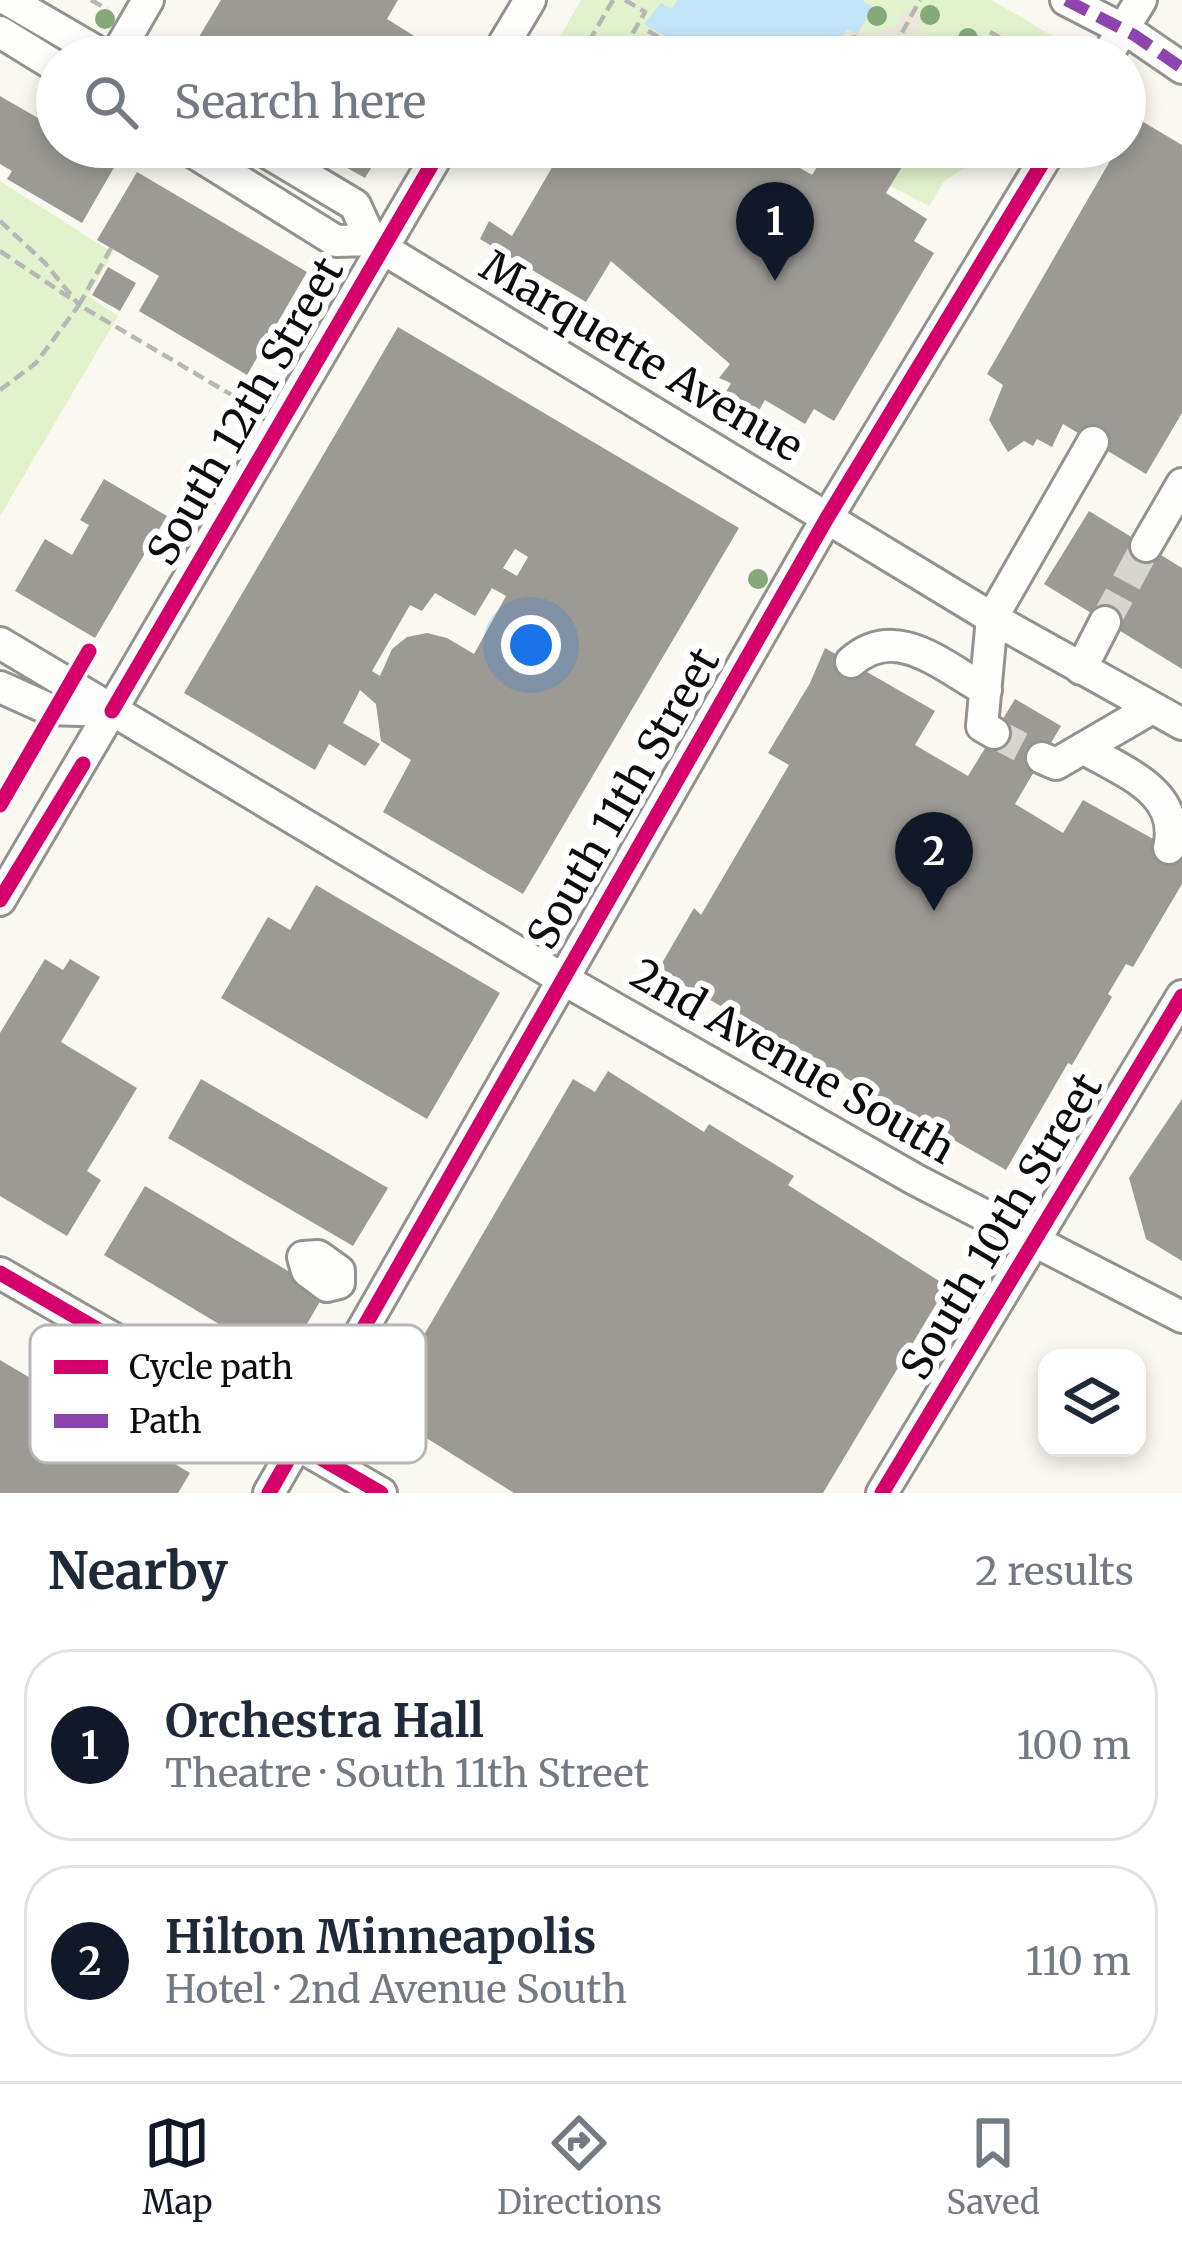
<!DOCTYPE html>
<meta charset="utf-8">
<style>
:root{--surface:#fff;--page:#f6f6f7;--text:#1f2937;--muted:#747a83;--line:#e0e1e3;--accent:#111827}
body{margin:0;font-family:Merriweather,serif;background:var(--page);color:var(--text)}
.controls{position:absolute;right:36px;bottom:36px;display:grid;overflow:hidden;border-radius:24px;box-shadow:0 6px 18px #0003}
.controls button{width:108px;height:108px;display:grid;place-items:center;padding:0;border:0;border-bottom:3px solid var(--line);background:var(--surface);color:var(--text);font:60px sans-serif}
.you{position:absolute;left:531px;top:645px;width:42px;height:42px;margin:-30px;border:9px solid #fff;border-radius:50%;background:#1a73e8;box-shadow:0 0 0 18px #1a73e833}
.badge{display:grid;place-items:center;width:78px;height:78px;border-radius:50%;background:var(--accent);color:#fff;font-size:39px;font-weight:700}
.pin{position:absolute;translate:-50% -99px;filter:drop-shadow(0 3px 6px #0008)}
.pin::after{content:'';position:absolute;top:63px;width:42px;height:36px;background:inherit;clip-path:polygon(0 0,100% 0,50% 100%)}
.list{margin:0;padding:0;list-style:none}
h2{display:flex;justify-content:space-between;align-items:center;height:156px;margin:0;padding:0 48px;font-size:51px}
h2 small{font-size:39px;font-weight:400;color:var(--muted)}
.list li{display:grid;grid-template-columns:78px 1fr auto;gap:36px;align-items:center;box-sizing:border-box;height:192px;margin:0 24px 24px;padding:0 24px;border:3px solid var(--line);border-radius:48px}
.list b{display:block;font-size:45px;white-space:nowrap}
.list p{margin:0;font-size:39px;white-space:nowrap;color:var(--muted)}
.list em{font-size:39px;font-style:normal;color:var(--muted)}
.icon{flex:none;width:66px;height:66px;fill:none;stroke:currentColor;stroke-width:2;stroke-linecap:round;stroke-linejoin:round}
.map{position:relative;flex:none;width:1182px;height:1493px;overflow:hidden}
.search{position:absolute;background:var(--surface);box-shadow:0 6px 18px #0003;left:36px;right:36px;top:36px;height:132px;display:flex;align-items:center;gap:30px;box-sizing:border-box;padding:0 42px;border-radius:66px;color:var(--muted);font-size:45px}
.sheet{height:588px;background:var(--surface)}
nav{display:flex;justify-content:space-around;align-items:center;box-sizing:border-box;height:168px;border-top:3px solid var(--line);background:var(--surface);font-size:33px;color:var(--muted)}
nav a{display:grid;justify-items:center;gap:6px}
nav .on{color:var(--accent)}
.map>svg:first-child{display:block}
.green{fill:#e2f2cd}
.plaza{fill:#ebe7db}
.water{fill:#c2e4f8}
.building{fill:#9d9a96;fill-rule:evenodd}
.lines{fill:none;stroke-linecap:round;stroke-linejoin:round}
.minor-tunnel{stroke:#d6d5ce;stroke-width:30;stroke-dasharray:30 15;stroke-linecap:butt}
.minor-casing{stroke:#93928f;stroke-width:36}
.path{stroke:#b7b7b5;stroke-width:4.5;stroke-dasharray:12 6;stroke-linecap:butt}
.minor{stroke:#fefefd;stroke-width:30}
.quiet{stroke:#8e44ad;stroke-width:12;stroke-dasharray:24 12;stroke-linecap:butt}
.cycleway-casing{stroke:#fff;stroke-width:22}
.cycleway{stroke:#d6006c;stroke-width:15}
.tree{fill:#86a979}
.labels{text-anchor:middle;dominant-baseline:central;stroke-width:12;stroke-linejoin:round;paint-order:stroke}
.street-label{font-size:42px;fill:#0c0c0c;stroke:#fff}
.key{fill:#fff;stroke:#b6b6b6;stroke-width:3}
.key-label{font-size:33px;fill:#0c0c0c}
</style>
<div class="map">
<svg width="1182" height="1493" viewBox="0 0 1182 1493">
<rect width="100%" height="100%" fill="#faf8f0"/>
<!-- green -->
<path class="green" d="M581,0H992L1064,43L1055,57H567L553,49Z
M816,147H1000L945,180L929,206Z
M0,181L113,253L88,296L118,316L0,516Z"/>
<!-- plaza -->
<path class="plaza" d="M905,9L925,20L918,33L929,39L918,57H877L863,49L858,57H830L847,28L869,37L873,30L880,34L886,25L893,29Z"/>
<!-- water -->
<path class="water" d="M678,0H862L873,7L857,34L847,29L830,57H720L710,51L701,57L644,24L661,3L672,9Z"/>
<!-- building -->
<path class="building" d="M221,0H398L387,19L440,52L437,57H187Z
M0,96L57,129V147H87L116,164L82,223L7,179L12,171L0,164Z
M1135,117L1182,145V413L1146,474L1063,424L1052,447L1037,439L1033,446L1024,441L1008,452L989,420L1003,385L987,374L1118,147H1125V134Z
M310,147H384L365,178Z
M564,147H718L728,156L734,147H765L812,175L823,157L831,161L835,151L828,147H914L886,193L927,219L914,241L934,253L834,421L814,409L805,424L765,400L758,412L726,392L731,383L719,378L730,364L611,261L586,302L480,239L489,221L512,236Z
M137,172L307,272L247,375L139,311L159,276L97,240Z
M108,267L136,283L120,311L92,295Z
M398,327L739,528L523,894L383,812L411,760L381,741L376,704L360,690L343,723L380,744L365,766L329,744L315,770L184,693ZM515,549L528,557L517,576L503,568ZM492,588L506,596L474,654L447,638L427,633L407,637L392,649L380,676L372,671L410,605L422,611L435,593L475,616Z
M104,479L167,516L95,638L15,591L45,539L72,555L89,525L80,520Z
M1089,511L1182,568V669L1044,584Z
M825,648L935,711L915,745L968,776L1015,699L1061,726L1015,804L1063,833L1083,800L1182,855V884L1133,967L1126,964L1108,994L1112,997L1072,1065L1068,1063L1006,1170L658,970L694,908L701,915L789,765L768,753L810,683Z
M316,885L500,993L427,1119L221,998L268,917L290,930Z
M45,959L63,970L70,959L100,977L61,1042L137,1088L87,1171L101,1180L67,1236L0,1196V1033Z
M608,1071L704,1132L709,1124L794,1176L788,1185L947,1286L823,1493H514L393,1417L387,1426L375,1419L573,1079L595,1092Z
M201,1079L388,1188L353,1246L168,1138Z
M1182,1099V1261L1146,1239L1129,1178Z
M145,1186L325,1293L284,1363L104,1255Z
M0,1360L190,1473L178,1493H0Z"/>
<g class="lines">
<!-- minor-tunnel -->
<path class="minor-tunnel" d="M1105,622L1146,546
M994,733L1042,758"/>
<defs>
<path id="minor" d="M8,0L106,57
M1066,0L1134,35L1182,68
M0,32L57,67
M115,57L148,0
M496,57L530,0
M1106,57L1141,0
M185,147L336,241L371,240
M258,147L355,205L371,240L382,248L992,618L1182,724
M1146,546L1182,484
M0,643L561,978L916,1180L1182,1317
M851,662C896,622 942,666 986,690
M1081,669L1105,622
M0,687L49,709L109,711
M994,733L982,726L992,618L1093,442
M1083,748C1123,772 1182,791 1169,848
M1042,758L1056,764L1152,708
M0,900L442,147
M318,1256L339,1271V1283L327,1286L307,1271L303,1257Z
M0,1273L381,1493
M269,1493L827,518L1052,147
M882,1493L1182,996"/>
</defs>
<!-- minor casing -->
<use href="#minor" class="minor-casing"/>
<!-- path -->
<path class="path" d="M91,0L107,9
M625,0L645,12L622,52L631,57
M648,31L683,50L679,57
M990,32L1034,57
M555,39L586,57
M549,49L563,57
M683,50L695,57
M580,57L613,0
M842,57L854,37L889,56L920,0
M0,221L45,263L79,305
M111,248L79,305L242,401
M0,251L70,298
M0,390L36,363L79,305"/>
<!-- minor -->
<use href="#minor" class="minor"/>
<!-- quiet -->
<path class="quiet" d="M1066,0L1134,35L1182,68"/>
<defs>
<path id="cycleway" d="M112,711L442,147
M0,805L89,651
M0,900L83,764
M0,1273L381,1493
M269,1493L827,518L1052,147
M882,1493L1182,996"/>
</defs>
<!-- cycleway casing -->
<use href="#cycleway" class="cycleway-casing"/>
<!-- cycleway -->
<use href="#cycleway" class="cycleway"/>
</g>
<!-- trees -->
<g class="tree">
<circle cx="930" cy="15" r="10"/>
<circle cx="877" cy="16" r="10"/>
<circle cx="105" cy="19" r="10"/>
<circle cx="968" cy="38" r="10"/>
<circle cx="934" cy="46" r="10"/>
<circle cx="758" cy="579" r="10"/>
<circle cx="698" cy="679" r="10"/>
<circle cx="680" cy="712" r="10"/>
</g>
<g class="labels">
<!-- street labels -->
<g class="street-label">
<text transform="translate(642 356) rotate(31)">Marquette Avenue</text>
<text transform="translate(245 411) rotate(-60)">South 12th Street</text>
<text transform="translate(623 798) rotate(-60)">South 11th Street</text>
<text transform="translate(793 1061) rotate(30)">2nd Avenue South</text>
<text transform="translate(1001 1226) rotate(-59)">South 10th Street</text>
</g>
</g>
<!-- legend -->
<rect x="30" y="1325" width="396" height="138" rx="18" class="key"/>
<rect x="54" y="1360" width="54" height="14" fill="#d6006c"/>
<rect x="54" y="1414" width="54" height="14" fill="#8e44ad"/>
<g class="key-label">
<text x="129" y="1379">Cycle path</text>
<text x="129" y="1433">Path</text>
</g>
</svg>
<div class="controls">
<button><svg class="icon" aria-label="layers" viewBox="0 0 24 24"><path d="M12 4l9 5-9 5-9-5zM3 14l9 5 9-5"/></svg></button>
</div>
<div class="you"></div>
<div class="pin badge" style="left:775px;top:281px">1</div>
<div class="pin badge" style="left:934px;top:911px">2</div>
<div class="search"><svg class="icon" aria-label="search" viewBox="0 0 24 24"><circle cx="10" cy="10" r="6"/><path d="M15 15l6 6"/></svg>Search here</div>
</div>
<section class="sheet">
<h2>Nearby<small>2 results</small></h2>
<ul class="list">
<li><span class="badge">1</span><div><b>Orchestra Hall</b><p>Theatre · South 11th Street</p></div><em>100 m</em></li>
<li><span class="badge">2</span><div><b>Hilton Minneapolis</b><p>Hotel · 2nd Avenue South</p></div><em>110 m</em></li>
</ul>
</section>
<nav>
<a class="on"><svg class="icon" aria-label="map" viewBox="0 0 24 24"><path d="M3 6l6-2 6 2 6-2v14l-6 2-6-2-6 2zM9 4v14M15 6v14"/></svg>Map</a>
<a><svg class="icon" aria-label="directions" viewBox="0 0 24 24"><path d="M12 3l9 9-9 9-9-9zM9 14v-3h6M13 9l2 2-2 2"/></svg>Directions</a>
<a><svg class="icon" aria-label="saved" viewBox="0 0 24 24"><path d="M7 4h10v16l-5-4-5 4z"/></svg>Saved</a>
</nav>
